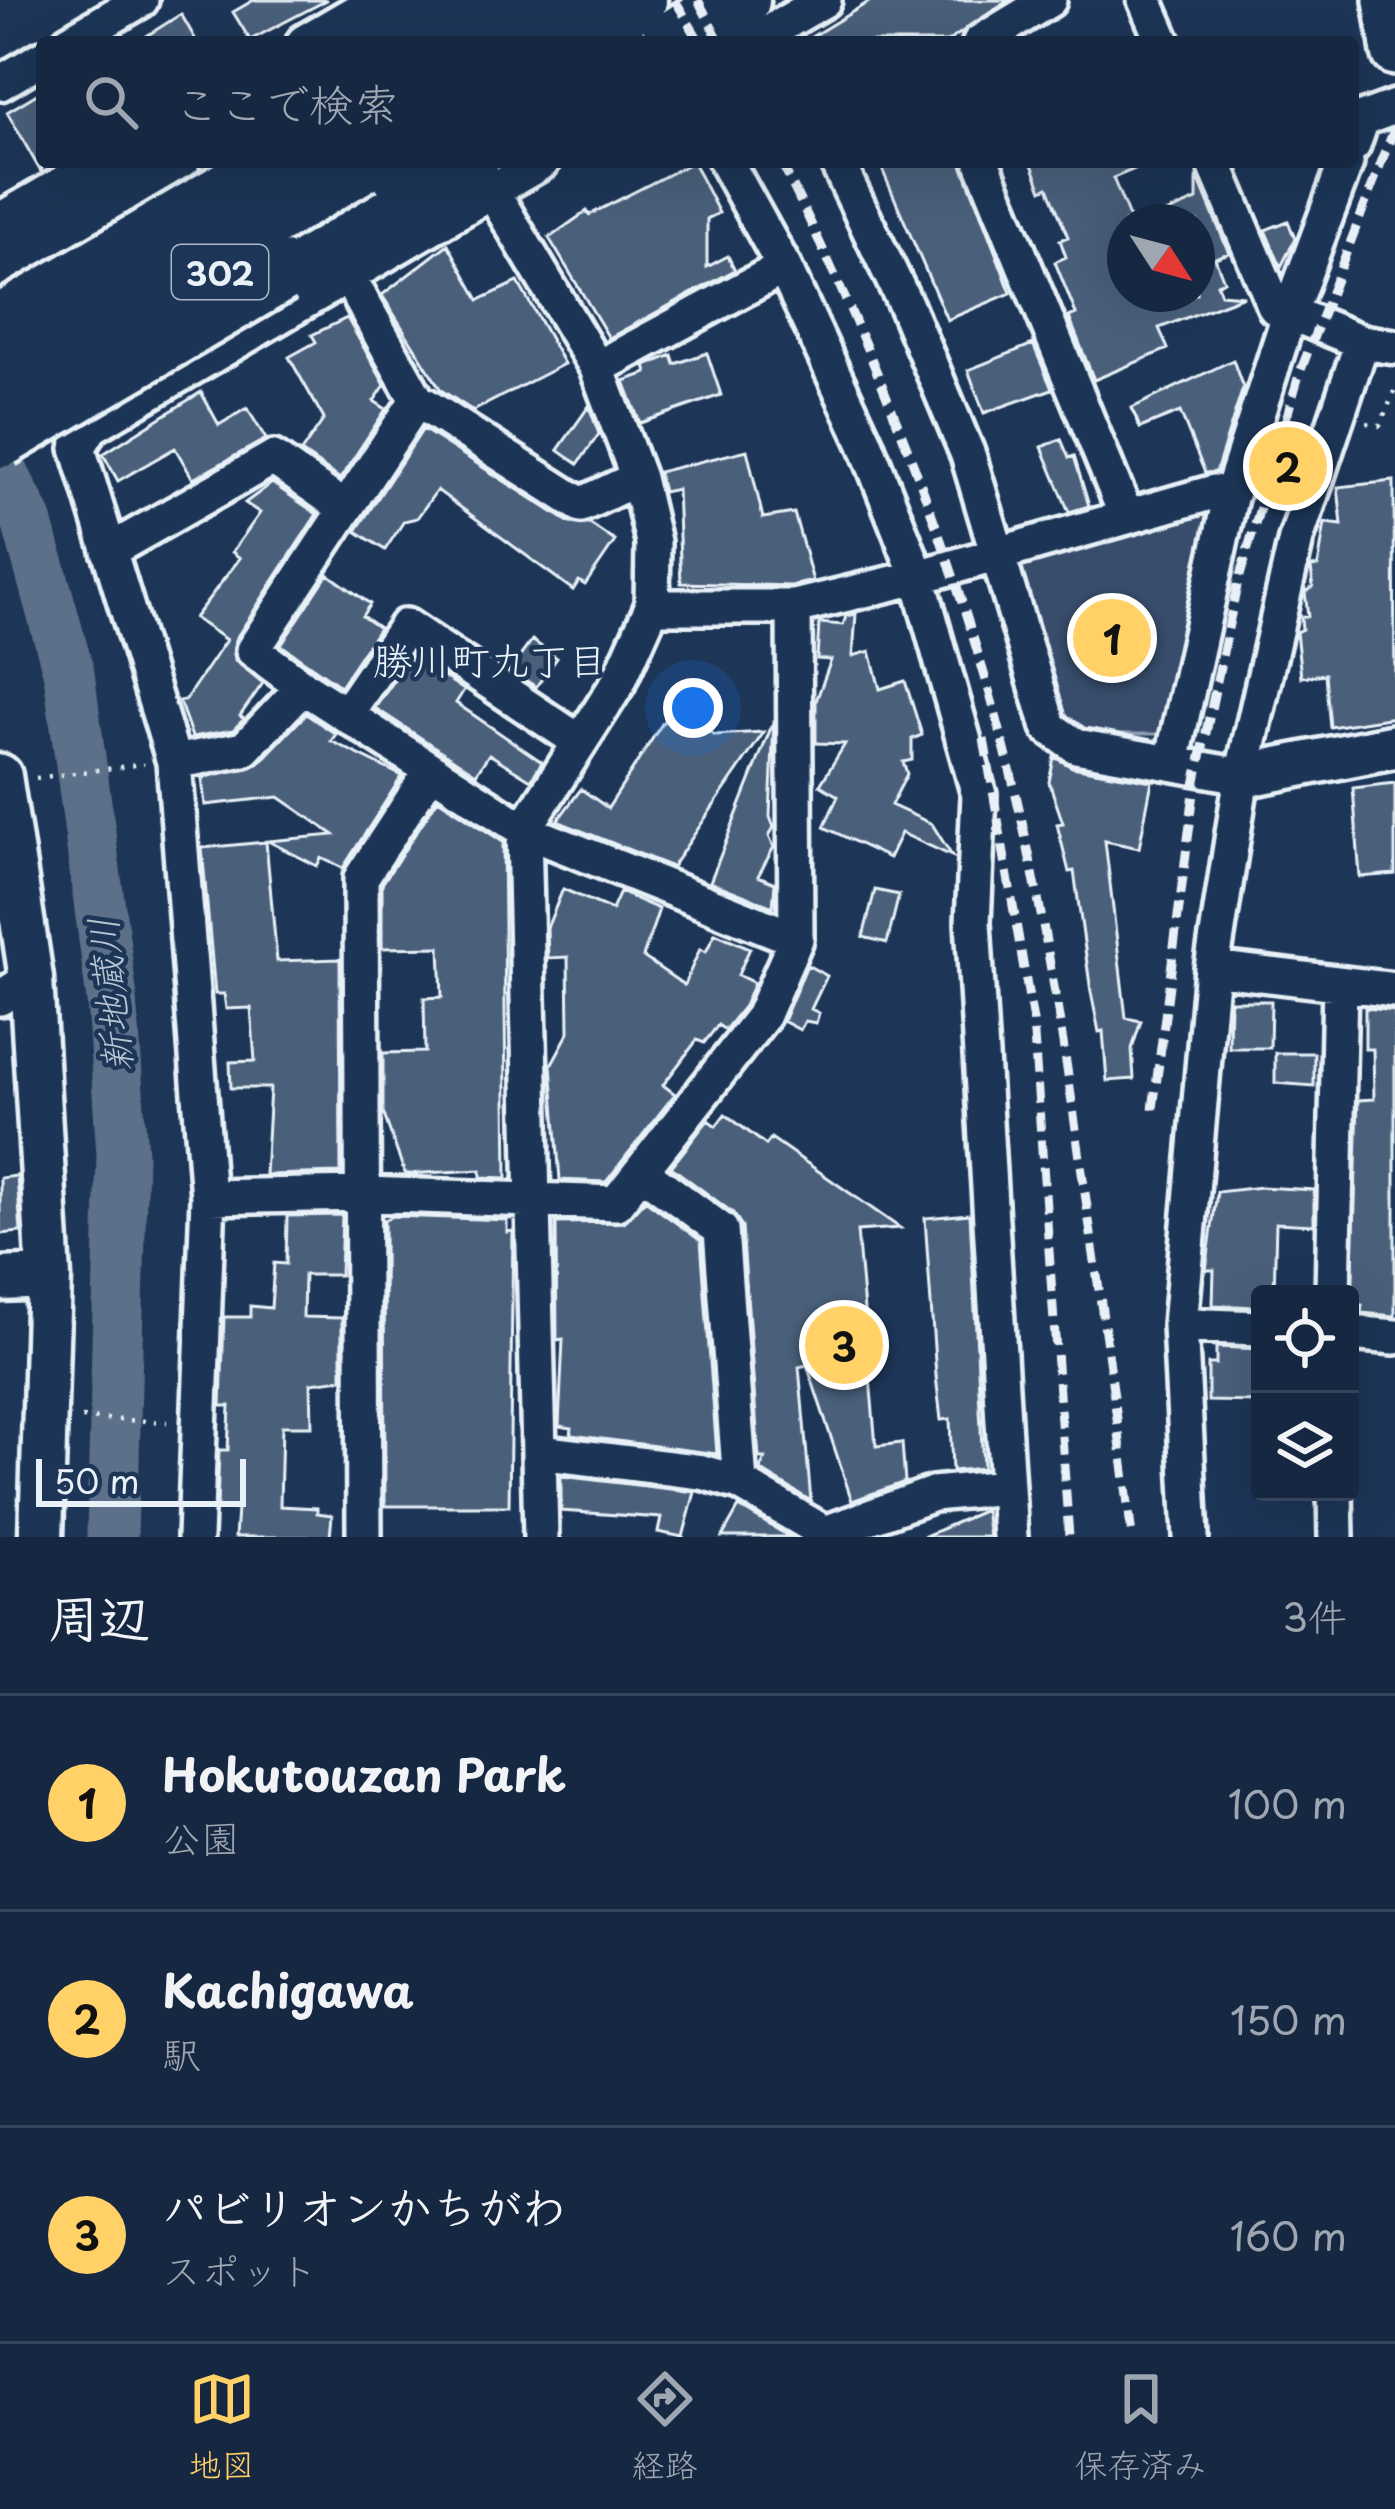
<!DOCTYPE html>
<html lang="ja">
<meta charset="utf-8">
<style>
:root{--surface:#162841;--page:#23344c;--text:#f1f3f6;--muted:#9ea6b1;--line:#35445a;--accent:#ffd166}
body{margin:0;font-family:"Playpen Sans","Klee One",sans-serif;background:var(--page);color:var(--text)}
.controls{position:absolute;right:36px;bottom:36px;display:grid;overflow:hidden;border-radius:12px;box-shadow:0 12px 48px #0002}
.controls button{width:108px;height:108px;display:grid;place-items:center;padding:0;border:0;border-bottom:3px solid var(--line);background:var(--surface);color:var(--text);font:60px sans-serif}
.compass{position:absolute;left:1107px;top:204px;width:108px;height:108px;border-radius:50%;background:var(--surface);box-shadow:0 12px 48px #0002;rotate:126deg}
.scale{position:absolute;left:36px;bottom:30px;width:210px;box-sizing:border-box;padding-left:12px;border:6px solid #e8f1f8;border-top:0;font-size:33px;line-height:42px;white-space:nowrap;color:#e8f1f8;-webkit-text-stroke:9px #1d3557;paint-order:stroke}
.you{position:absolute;left:693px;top:708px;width:42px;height:42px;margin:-30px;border:9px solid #fff;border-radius:50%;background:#1a73e8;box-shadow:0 0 0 18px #1a73e833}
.badge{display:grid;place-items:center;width:78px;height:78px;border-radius:50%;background:var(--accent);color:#111;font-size:39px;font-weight:700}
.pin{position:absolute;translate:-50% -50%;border:6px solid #fff;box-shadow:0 3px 12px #0006}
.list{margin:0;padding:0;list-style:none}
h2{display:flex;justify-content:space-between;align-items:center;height:156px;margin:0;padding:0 48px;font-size:51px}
h2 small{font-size:39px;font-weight:400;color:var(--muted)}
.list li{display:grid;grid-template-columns:78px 1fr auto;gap:36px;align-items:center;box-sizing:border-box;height:216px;padding:0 48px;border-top:3px solid var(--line)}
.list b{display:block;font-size:45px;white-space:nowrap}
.list p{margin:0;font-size:39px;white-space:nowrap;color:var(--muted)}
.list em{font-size:39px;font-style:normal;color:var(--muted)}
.icon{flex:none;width:66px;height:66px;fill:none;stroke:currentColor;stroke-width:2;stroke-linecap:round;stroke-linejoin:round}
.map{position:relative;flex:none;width:1395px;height:1537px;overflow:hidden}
.search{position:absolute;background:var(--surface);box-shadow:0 12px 48px #0002;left:36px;right:36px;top:36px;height:132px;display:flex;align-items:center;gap:30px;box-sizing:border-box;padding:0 42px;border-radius:12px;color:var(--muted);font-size:45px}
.sheet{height:804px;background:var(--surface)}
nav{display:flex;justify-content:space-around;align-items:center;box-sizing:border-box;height:168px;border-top:3px solid var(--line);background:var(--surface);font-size:33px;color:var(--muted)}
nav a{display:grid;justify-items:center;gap:6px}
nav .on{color:var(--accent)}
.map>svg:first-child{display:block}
.green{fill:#374d6c;stroke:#909fb2;stroke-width:3}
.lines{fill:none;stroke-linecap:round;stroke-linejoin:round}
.river{stroke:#5d7089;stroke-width:51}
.building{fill:#495e7a;stroke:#e8f1f8;stroke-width:3}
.minor-casing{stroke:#e8f1f8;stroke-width:42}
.tertiary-casing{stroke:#e8f1f8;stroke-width:51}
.secondary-casing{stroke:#e8f1f8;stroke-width:54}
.trunk-casing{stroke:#e8f1f8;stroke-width:63}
.motorway-casing{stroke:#e8f1f8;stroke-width:69}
.path{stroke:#e8f1f8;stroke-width:4.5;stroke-dasharray:3 9;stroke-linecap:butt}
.minor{stroke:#1d3557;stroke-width:33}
.tertiary{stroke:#1d3557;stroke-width:42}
.secondary{stroke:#1d3557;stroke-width:45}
.trunk{stroke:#1d3557;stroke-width:54}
.motorway{stroke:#1d3557;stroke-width:60}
.rail{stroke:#e8f1f8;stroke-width:9;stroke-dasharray:18 9;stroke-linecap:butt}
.motorway-bridge-casing{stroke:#e8f1f8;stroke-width:69;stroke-linecap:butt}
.motorway-bridge{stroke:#1d3557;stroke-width:60}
.labels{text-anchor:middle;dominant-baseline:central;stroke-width:9;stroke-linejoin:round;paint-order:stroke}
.shield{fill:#1d3557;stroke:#abb9c8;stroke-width:3}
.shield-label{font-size:33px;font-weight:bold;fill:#e8f1f8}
.neighbourhood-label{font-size:39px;fill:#e8f1f8;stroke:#1d3557}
.water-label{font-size:39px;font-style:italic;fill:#b7c4d1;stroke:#1d3557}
</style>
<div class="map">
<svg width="1395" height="1537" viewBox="0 0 1395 1537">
<rect width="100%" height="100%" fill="#1d3557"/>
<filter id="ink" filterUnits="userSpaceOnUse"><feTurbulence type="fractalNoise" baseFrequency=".00833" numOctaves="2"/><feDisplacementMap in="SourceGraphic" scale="24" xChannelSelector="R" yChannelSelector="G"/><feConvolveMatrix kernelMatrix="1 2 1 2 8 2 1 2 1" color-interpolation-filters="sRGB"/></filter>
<g filter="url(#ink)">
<!-- green -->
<path class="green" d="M1200,511L1215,522L1168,734H1078L1055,718L1016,559Z"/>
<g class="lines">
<!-- river -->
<path class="river" d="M0,467L27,521L69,674L112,999L122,1155L112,1537"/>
</g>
<!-- building -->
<path class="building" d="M254,0H327L250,40L233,12Z
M872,0H1009L947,42H803Z
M181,14L197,42H137Z
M42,91V171L41,172L7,112Z
M693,162L719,213L707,219V267L728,256L735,270L609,338L549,238L587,211L589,215Z
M879,162H961L1011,293L947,320Z
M1031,162H1151L1113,178L1131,222H1125V294H1197V222H1144L1197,200V176L1229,253L1215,258L1224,281L1217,284L1221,294L1244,296L1159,328L1168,349L1094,380L1069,317L1076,314L1055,262L1066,257L1060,240L1068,237L1048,187L1042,190Z
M1288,221L1295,239L1281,267L1265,230Z
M448,244L479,300L518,282L564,364L473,411L441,390L382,295Z
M347,318L385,385L374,401L386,409L340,479L301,452L324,419L289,357L316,342L312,335Z
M1033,344L1052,389L984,413L968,370Z
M707,353L721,395L640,423L624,381L647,373L645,366L672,355L675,364Z
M1233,360L1243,388L1216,472L1205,473L1180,412L1140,428L1132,408Z
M201,392L219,425L247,408L266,439L193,479L175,448L118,481L103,454Z
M589,406L599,434L578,464L558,450Z
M423,429L570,523L590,524L615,541L585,585L579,581L573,590L437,490L417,518L404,521L385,550L356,531Z
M1061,439L1069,458L1074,456L1089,506L1069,512L1042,447Z
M747,450L763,518L794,513L813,581L791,586L681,583L677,489L663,492L658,472Z
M1394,481L1395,717L1330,727L1325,674L1301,677L1296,632L1302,629L1301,617L1308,616L1305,592L1313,587L1311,567L1318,566L1325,523L1342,525L1338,487Z
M272,483L317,514L235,640V660L263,683L240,716L244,719L233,730L192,737L179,701L185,700L226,640L194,618L240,558L232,552L260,513L245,503Z
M328,574L370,604L362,616L379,628L340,686L281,645Z
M856,614L853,656L870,651L880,689L905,681L922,735L912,739V760L903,762L907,774L891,805L932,824L952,856L901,833L889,858L824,827L838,796L820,785L845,744L816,743V701L831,660L817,659L819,623L843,625L846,616Z
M532,640L557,658L536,687L510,670Z
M412,655L464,690L456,703L542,762L531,780L489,754L476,774L375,708Z
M672,708L715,735L764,732L672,867L557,821L581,789L608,808Z
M306,714L336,734L331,741L402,776L343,868L321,858L317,866L268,841L334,835L279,797L205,805L202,778L258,764Z
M774,720L770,817L774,827L769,836L774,847L758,876L775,883L773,907L710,882Z
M1054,757L1072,767L1152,781L1139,848L1105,841L1126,1018L1141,1021L1132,1049L1134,1079L1107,1081L1103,1031L1099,1032L1091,992L1074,871L1069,872L1057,824L1063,823L1049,782Z
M1395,783V874L1360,877L1353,788Z
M438,799L503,842L507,1178L481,1177V1170L405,1174L383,1112V1053L425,1052L424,998L442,997L440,947L382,948V884Z
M266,842L277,961L340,959L341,1173L265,1175L270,1088H231L230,1062L255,1061L251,1008L226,1009L224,994H215L202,848Z
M563,889L612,910L620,892L659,909L643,957L684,985L700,949L706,952L715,933L750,948L738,975L754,983L744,1006L725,1030L718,1025L704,1043L697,1040L663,1085L675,1094L606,1182L560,1180L551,1065L569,1032L568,957L548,958L547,928Z
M875,890L899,895L887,943L863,937Z
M807,965L827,976L811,1009L819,1013L816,1023L805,1021L800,1030L783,1021Z
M1230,1001H1271L1270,1048H1229Z
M1365,1008L1395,1011V1316L1361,1313L1362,1305L1352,1304L1358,1100L1374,1099L1373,1049H1365Z
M1275,1053H1314V1086L1275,1083Z
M725,1114L766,1145L771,1138L900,1228L857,1231L876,1446L902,1443L905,1482L852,1501L807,1365L799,1367L811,1501L760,1470L765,1458H759L742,1227L733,1213L671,1167L708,1120L716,1126Z
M17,1176L21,1232L0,1234V1178Z
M1261,1187L1314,1190V1225L1276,1223L1274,1294H1256V1307L1213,1305L1214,1270H1206L1217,1192Z
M645,1200L701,1241L717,1454L571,1435L572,1428L559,1426L563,1339L557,1340L556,1223L624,1222Z
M970,1214L983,1468L952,1471L950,1419L941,1420L936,1376L925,1218Z
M342,1215L340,1275H304L303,1317L342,1318V1379L311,1383L312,1426H282L280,1506L317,1508V1513L332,1515L330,1537H235L237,1509L217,1508L219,1450H228L230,1406H221L224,1317H250V1306L271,1308L274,1263L286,1264L287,1216Z
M393,1216L507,1220V1232L513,1231L509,1506H385L384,1220Z
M1216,1347L1260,1349L1259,1402L1208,1401V1364H1216Z
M561,1476L695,1492L683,1537L658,1532L661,1518L561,1511Z
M739,1507L790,1537H722Z
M985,1510L989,1537H923Z"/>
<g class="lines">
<defs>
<path id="minor" d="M1145,0L1163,42
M69,42L141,0
M304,42L376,0
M752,42L824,0
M980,42L1049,0
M0,83L42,58
M1353,145L1362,119L1395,107
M726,162L784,267L865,442L918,577L979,795L973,922L1010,1537
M837,162L906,306L968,455L1049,727L1076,746L1242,776
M982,162L1125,513
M1214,162L1275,307L1362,342L1395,347
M492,191L597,368L638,478L653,542L652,607L618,683L524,830L541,1537
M0,220L100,162
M348,276L417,400L581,505L638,478
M597,368L784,267
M1230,498L1289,315L1346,162
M109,551L273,458L343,507
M652,607H794L918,577L1214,492L1230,498L1172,762
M303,687L253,650L417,400
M346,714L406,626L580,742
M174,762L244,749L303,687L524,830L796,939
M1212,968L1395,990
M0,998L31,978
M641,1171L721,1230L740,1483
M208,1197L365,1194L616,1203L762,1017L796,939L794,607
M1333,1294L1340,984
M1180,1325L1260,1328
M1350,1333L1395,1337
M539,1452L702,1472L740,1483L825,1533L933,1494L1005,1487
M1335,1492L1336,1537
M195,1537L208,1197L174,762L78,448L91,427L542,162
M364,1537L361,878L431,771
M1191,1537L1180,1325L1212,968L1242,776L1296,539L1362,342"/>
<path id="tertiary" d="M0,776L31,978L49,1277L41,1537
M1242,776L1395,746
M0,1279L49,1277"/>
<path id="secondary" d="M1387,0L1395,52"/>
<path id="trunk" d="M441,42L513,0
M326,210L407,162"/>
<path id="motorway" d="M372,42L444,0
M484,42L556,0
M565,42L636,0
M672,42L739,0
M0,262L168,162
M280,272L468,162"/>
</defs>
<!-- minor casing -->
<use href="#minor" class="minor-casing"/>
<!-- tertiary casing -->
<use href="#tertiary" class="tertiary-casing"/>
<!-- secondary casing -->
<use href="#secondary" class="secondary-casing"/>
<!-- trunk casing -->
<use href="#trunk" class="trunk-casing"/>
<!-- motorway casing -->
<use href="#motorway" class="motorway-casing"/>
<!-- path -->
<path class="path" d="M1367,423L1380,426L1395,390
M36,778L144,764
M82,1418L167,1422"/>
<!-- minor -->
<use href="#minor" class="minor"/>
<!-- tertiary -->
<use href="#tertiary" class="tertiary"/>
<!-- secondary -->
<use href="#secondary" class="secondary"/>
<!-- trunk -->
<use href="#trunk" class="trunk"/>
<!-- motorway -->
<use href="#motorway" class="motorway"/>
<!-- rail -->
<path class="rail" d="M675,0L700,42
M698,0L720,42
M781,162C863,327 933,500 985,677C1034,843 1060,1015 1084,1186C1101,1303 1118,1419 1132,1537
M984,739L1033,1021L1069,1537
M1153,1109L1195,785L1237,586L1299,375L1395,127"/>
<defs>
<path id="motorway-bridge" d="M0,326L279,162
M0,378L361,162
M0,437L280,272"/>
</defs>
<!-- motorway-bridge casing -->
<use href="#motorway-bridge" class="motorway-bridge-casing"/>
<!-- motorway-bridge -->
<use href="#motorway-bridge" class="motorway-bridge"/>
</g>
</g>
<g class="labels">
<!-- shield labels -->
<rect class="shield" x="172" y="245" width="96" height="54" rx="9"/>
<g class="shield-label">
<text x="220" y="272">302</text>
</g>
<!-- neighbourhood labels -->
<g class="neighbourhood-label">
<text x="490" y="658">勝川町九丁目</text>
</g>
<!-- water labels -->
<g class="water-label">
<text transform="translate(108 995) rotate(-96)">新地蔵川</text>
</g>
</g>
</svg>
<div class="controls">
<button><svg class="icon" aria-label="locate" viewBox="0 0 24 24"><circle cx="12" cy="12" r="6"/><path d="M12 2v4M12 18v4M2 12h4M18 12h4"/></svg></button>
<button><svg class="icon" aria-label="layers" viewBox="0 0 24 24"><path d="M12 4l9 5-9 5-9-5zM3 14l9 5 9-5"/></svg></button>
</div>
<svg class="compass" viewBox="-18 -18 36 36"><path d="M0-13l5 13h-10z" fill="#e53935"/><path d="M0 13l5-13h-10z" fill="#9ea6b1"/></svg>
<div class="scale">50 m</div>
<div class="you"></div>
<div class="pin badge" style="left:1112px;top:638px">1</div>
<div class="pin badge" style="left:1288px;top:466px">2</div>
<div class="pin badge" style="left:844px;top:1345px">3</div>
<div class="search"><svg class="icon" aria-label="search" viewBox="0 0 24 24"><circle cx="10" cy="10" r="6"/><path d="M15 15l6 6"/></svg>ここで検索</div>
</div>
<section class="sheet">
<h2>周辺<small>3件</small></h2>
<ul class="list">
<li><span class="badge">1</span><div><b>Hokutouzan Park</b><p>公園</p></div><em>100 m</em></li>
<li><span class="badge">2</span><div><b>Kachigawa</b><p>駅</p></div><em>150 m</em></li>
<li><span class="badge">3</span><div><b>パビリオンかちがわ</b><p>スポット</p></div><em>160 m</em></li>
</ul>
</section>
<nav>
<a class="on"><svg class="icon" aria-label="map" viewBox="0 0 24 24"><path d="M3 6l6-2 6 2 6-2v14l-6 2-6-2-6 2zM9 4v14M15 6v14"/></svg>地図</a>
<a><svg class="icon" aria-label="directions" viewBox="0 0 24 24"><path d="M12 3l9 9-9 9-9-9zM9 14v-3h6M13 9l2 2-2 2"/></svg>経路</a>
<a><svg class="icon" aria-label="saved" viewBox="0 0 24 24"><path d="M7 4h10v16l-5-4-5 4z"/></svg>保存済み</a>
</nav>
